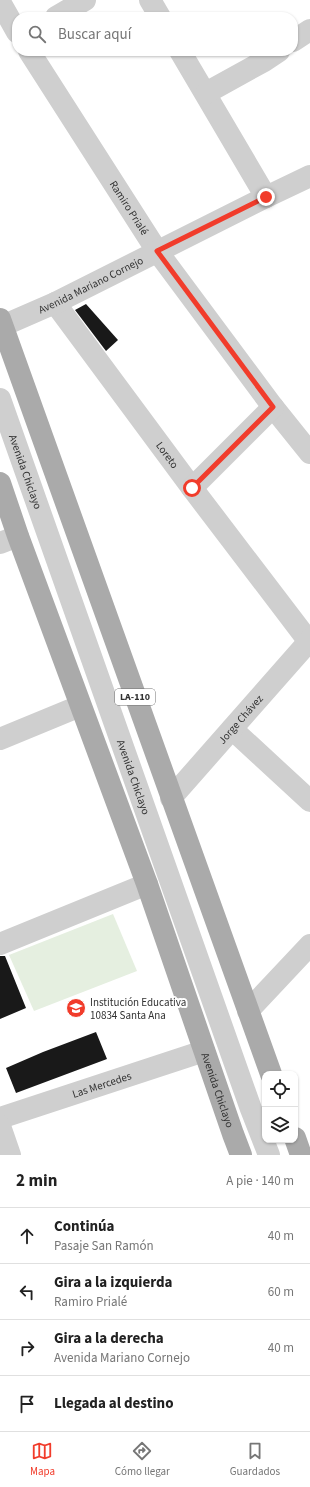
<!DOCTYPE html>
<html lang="es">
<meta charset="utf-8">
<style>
:root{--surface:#fff;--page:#f2f2f2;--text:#222;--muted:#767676;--line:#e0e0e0;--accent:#f13c2b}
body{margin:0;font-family:"Source Sans 3",sans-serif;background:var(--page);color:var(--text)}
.controls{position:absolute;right:12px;bottom:12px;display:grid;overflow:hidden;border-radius:8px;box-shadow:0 1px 3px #0004}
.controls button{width:36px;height:36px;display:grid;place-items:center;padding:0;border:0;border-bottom:1px solid var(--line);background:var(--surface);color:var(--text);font:20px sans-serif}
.stop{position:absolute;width:12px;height:12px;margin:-9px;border:3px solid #f13c2b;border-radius:50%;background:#fff}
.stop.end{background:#f13c2b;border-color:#fff;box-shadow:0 1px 4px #0008}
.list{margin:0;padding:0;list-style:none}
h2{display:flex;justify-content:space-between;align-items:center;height:52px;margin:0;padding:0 16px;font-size:17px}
h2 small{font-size:13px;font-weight:400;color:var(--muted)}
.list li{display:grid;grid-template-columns:26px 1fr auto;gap:12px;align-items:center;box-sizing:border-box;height:56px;padding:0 16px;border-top:1px solid var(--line)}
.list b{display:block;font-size:15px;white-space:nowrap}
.list p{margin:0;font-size:13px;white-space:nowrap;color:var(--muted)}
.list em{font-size:13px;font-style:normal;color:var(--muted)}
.icon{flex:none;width:22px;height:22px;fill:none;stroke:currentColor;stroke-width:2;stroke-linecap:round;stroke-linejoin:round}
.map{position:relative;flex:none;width:310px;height:1155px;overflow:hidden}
.search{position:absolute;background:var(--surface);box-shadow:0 1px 3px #0004;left:12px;right:12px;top:12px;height:44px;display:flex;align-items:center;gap:10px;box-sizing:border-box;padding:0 14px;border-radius:16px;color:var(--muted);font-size:15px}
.sheet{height:276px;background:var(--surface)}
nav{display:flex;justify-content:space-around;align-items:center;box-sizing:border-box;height:56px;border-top:1px solid var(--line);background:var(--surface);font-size:11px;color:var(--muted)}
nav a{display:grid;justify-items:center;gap:2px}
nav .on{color:var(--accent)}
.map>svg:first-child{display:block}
.green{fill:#e5efe0}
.building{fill:#191919}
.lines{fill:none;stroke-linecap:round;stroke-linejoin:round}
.minor{stroke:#cfcfcf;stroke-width:22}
.major{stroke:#aaa;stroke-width:22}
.route{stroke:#f13c2b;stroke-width:5}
.labels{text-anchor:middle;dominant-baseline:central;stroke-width:4;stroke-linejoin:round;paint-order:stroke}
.shield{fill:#fff;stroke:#707070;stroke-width:1}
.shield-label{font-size:10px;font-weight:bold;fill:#323232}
.street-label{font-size:11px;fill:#323232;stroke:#fff}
.poi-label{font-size:11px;fill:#323232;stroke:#fff;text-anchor:start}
</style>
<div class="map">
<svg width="310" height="1155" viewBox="0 0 310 1155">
<rect width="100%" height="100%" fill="#fff"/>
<!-- green -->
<path class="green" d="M113,914L137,971L34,1011L9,955Z"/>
<!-- building -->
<path class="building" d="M86,304L118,340L106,351L75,310Z
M0,956H5L26,1008L0,1019Z
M96,1032L107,1059L16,1093L6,1068L43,1052Z"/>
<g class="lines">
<!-- minor -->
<g class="minor">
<path d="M150,0L160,17"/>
<path d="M0,2L17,32"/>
<path d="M56,17L85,0"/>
<path d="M293,41L310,30"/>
<path id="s1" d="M29,51L157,251L273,407L310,453"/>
<path d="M180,51L266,197"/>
<path d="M206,93L264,61L279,51"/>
<path id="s2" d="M55,303L192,488L310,643"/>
<path id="s3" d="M0,327L55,303L266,197L310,176"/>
<path id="s4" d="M0,399L251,1109L269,1155"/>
<path d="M192,488L273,407"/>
<path d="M0,543L18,536"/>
<path d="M232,729L310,801"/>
<path d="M0,739L80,706"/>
<path id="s5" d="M171,798L310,640"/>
<path d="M0,944L147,884"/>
<path d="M248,1011L310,945"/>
<path id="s6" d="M0,1118L204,1051"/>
<path d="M0,1126L10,1155"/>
</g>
<!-- major -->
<g class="major">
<path d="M0,319L271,1074"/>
<path id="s7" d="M0,483L18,536L147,884L233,1134L241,1155"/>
<path d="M295,1138L301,1155"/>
</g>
</g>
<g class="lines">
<!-- route -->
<path class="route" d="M192,488L273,407L157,251L266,197"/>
</g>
<!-- icons -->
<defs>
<symbol id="school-disc" viewBox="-11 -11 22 22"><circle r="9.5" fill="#f13c2b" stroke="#fff"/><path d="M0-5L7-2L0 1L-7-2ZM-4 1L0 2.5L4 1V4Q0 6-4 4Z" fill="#fff"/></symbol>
</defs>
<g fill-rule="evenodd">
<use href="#school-disc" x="65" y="997" width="22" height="22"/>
</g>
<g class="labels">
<!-- shield labels -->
<rect class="shield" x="115" y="689" width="40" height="16" rx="3"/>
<g class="shield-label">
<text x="135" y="697">LA-110</text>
</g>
<!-- street labels -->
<g class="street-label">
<text stroke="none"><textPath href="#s1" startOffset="186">Ramiro Prialé</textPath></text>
<text stroke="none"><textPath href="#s3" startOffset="100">Avenida Mariano Cornejo</textPath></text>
<text stroke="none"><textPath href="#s2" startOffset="189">Loreto</textPath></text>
<text stroke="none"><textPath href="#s4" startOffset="77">Avenida Chiclayo</textPath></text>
<text stroke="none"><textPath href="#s5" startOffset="105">Jorge Chávez</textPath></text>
<text stroke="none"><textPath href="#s4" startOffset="401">Avenida Chiclayo</textPath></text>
<text stroke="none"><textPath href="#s6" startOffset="107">Las Mercedes</textPath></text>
<text stroke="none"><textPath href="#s7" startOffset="645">Avenida Chiclayo</textPath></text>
</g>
<!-- poi labels -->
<g class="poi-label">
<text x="90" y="1002">Institución Educativa<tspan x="90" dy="13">10834 Santa Ana</tspan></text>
</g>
</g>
</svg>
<div class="controls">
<button><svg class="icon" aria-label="locate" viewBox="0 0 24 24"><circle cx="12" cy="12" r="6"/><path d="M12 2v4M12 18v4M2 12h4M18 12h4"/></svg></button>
<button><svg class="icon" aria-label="layers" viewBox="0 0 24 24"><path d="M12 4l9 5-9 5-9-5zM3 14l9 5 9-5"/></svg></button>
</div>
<div class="stop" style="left:192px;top:488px"></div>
<div class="stop end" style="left:266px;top:197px"></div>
<div class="search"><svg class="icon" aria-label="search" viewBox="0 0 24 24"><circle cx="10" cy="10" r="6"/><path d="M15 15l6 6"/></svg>Buscar aquí</div>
</div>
<section class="sheet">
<h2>2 min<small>A pie · 140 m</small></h2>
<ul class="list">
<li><svg class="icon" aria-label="ahead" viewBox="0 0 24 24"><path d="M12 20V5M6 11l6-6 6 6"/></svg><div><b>Continúa</b><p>Pasaje San Ramón</p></div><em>40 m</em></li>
<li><svg class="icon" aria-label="left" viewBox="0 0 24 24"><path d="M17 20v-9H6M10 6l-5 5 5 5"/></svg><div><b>Gira a la izquierda</b><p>Ramiro Prialé</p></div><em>60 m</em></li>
<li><svg class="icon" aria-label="right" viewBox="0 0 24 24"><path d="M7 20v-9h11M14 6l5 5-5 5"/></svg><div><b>Gira a la derecha</b><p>Avenida Mariano Cornejo</p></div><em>40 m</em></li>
<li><svg class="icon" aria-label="arrive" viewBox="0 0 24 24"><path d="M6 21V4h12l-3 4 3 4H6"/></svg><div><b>Llegada al destino</b></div></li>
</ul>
</section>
<nav>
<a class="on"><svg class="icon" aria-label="map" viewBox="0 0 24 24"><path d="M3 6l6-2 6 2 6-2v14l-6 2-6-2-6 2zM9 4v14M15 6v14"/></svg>Mapa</a>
<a><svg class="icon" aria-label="directions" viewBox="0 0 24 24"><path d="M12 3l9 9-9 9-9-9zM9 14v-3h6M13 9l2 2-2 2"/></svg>Cómo llegar</a>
<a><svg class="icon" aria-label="saved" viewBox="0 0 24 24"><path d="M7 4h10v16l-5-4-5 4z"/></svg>Guardados</a>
</nav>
